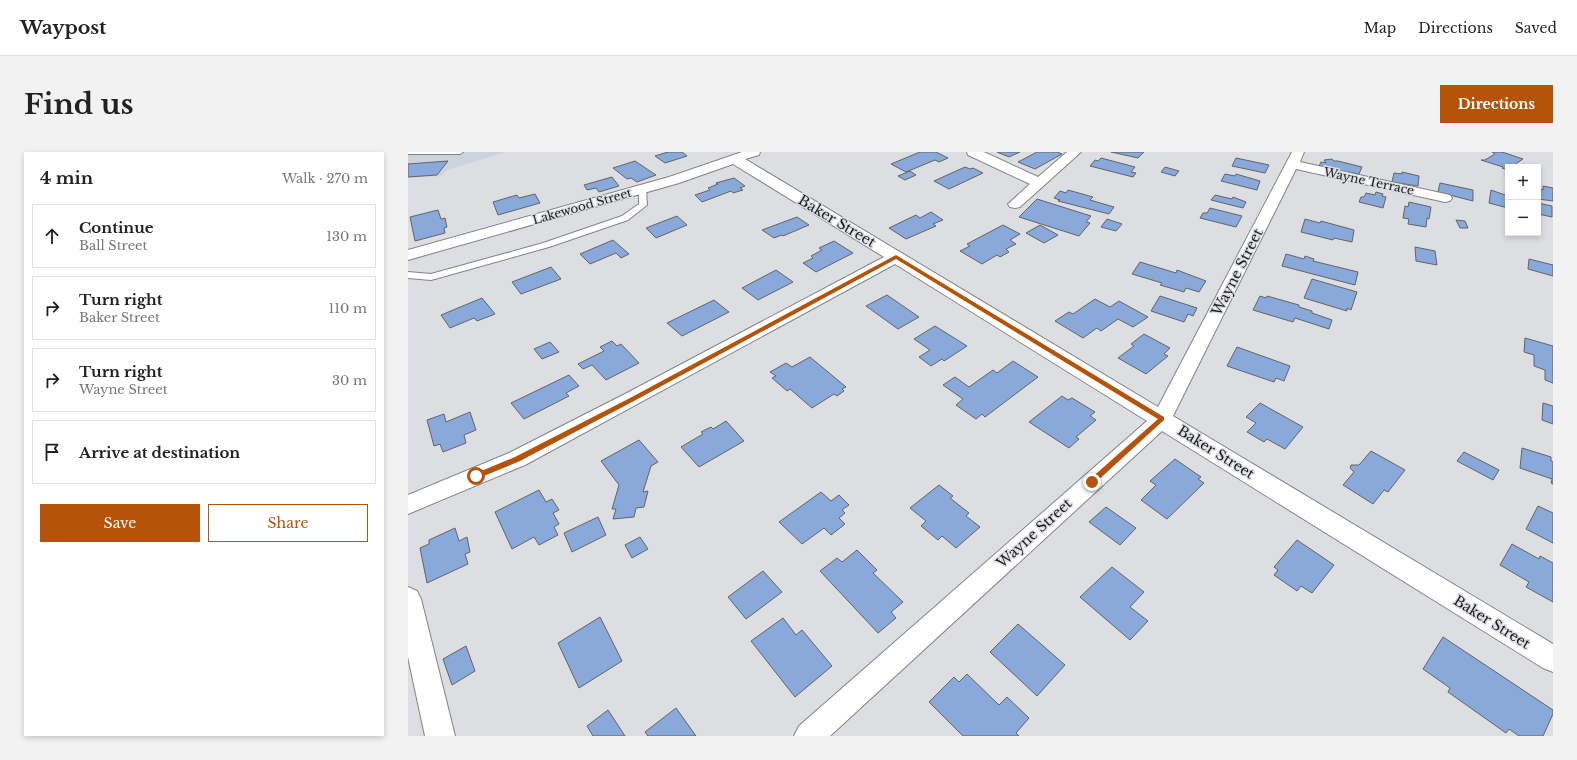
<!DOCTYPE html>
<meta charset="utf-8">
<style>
:root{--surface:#fff;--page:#f2f2f2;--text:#222;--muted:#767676;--line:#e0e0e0;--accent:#b45309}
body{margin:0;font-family:"Libre Baskerville",serif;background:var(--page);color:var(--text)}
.controls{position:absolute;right:12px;top:12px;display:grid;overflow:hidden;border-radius:0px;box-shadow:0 2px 6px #0003}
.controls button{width:36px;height:36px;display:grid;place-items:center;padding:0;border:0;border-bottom:1px solid var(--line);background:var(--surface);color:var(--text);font:20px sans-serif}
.stop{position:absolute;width:12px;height:12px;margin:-9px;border:3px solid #b45309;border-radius:50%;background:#fff}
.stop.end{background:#b45309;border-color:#fff;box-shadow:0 1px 4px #0008}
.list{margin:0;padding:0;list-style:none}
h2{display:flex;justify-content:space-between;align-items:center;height:52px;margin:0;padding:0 16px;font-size:17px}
h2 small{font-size:13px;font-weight:400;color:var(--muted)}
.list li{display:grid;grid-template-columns:26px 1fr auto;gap:12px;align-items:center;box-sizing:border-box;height:64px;margin:0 8px 8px;padding:0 8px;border:1px solid var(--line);border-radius:0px}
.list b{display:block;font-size:15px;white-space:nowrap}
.list p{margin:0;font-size:13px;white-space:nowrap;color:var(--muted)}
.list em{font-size:13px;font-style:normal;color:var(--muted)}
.actions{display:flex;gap:8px;padding:12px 16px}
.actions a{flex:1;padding:9px 0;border:1px solid var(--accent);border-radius:0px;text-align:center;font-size:14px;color:var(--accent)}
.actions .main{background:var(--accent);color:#fff}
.icon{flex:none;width:22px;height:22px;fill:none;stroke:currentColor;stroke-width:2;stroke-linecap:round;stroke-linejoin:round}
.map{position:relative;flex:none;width:1145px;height:584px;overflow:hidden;border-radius:0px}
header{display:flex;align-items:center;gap:24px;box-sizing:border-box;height:56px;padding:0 20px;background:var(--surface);border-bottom:1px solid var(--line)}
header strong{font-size:19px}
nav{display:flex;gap:22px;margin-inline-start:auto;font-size:14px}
.intro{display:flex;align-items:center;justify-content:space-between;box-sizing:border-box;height:96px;padding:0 24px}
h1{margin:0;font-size:28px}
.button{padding:10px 18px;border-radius:0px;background:var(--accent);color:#fff;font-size:14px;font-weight:700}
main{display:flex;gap:24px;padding:0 24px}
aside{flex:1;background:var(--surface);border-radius:0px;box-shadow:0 2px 6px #0003}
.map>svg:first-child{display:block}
.built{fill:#cbd3dd}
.building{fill:#88a9d9;stroke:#626467}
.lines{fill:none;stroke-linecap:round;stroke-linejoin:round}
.lane-casing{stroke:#818387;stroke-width:2}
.street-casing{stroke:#818387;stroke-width:2}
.lane{fill:#fff;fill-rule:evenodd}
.street{fill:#fff;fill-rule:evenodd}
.route{fill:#b45309}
.labels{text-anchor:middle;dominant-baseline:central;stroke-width:3;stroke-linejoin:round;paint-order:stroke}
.far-street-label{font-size:12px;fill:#1d1e20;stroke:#dcdee2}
.street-label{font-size:14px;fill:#1d1e20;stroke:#dcdee2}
</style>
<header>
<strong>Waypost</strong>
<nav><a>Map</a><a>Directions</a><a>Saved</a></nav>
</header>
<div class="intro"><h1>Find us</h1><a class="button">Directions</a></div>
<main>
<aside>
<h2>4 min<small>Walk · 270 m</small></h2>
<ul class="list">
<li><svg class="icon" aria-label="ahead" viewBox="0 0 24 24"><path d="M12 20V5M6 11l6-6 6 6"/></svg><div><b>Continue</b><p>Ball Street</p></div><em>130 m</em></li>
<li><svg class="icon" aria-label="right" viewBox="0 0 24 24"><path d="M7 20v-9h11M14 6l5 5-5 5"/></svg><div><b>Turn right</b><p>Baker Street</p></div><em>110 m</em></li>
<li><svg class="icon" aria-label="right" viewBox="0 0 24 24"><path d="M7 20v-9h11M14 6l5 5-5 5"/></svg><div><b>Turn right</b><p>Wayne Street</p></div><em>30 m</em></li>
<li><svg class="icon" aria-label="arrive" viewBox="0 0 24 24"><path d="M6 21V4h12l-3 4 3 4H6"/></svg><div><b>Arrive at destination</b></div></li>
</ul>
<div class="actions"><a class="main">Save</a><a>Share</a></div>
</aside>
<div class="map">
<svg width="1145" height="584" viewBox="0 0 1145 584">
<rect width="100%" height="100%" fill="#dcdee2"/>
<!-- built -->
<path class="built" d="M0,0H98L39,18L33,24L0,26Z"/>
<!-- building -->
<path class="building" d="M260,0H274L279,4L257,11L247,4Z
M512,0H528L540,6L531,10L527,8L498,20L483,12Z
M589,0H612L601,5Z
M629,0H649L654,2L627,17L610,10Z
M703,0H736L730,6Z
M1084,0H1094L1115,7L1103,15H1100L1099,18L1094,16L1095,15L1073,8H1077L1087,2Z
M693,6L727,15L723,20L728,21L725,25L682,14L687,8L690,9Z
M828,6L861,13L857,21L824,14Z
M924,7L926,9H930L954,15L951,22L940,20L939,21L911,14L913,10L918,11L916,8Z
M40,9L29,23L0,25V12Z
M227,9L248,23L229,30L223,26L219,27L205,16Z
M557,15L562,17L565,16L575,21L541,37L526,29Z
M757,15L771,19L767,24L753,20Z
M502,19L508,23L497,28L490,24Z
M994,20L1011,24L1010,34L984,30L986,21L994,22Z
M817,22L827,24L828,22L852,29L849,38L813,29Z
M204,25L211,34L191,40L188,36L179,38L176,33Z
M326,26L337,34L332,36L335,38L325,41L323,39L294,50L287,43L302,38L300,36L310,32L308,31Z
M1032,31L1065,38V49L1030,40Z
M1135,34L1145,36V49L1130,47V37L1135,38Z
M660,38L685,45L682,48L706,55L701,62L650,49L652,48L646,46L652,39L658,41Z
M1083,38L1100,44V56L1081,51Z
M968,40L975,42L974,44L978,45L975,56L951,50L953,45H956L958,41L967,43Z
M127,42L132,51L90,63L85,50L109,43L111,46Z
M807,43L824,47L825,45L838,50L835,56L803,48Z
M629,47L683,64L678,70L682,71L671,84L611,65Z
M1001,50L1023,55L1021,67L1019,66L1018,75L1000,72L1001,67L995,66L997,54L1000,55Z
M1130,51L1144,54V65L1130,62Z
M802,56L834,64L828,75L792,66L795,61H799Z
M30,58L33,67L37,66L39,75L36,76L37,81L7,89L2,65Z
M523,60L535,68L525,72L528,74L498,87L481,76L508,63L512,66Z
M269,64L279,73L248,86L238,76Z
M389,65L401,73L375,84L374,83L366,86L354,78Z
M699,67L714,72L708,79L693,75Z
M897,67L912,71L913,69L946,78L944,90L926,86L925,88L893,80Z
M1048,68L1057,69L1060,76H1052Z
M595,73L612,82L602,88L608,92L598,97L601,100L592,105L589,103L574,112L552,99L562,94L559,92Z
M632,73L650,83L636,91L618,81Z
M205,88L221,102L213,106L208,101L182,112L172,102Z
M426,89L445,101L408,120L395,111L405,106L403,104L414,98L411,96Z
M1007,95L1027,99L1029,113L1008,109Z
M878,102L896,107L897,104L906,107L905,109L950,120L947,133L874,114Z
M1121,107L1145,113V124L1120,117Z
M732,110L768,121L769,118L798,129L791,140L778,136L776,140L752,133L754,131L724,122Z
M143,115L153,127L113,142L104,130Z
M368,118L385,130L350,148L334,136Z
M904,127L949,140L943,158L939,156V159L896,146Z
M479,143L511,165L490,177L458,154Z
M752,144L789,156L785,164L780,162L776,170L743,159Z
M852,144L858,146L859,144L891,153V155L904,159V161L924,168L921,177L887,166L885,170L845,158Z
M74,146L87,162L69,169L66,166L42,176L33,163Z
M687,147L702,155L711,149L740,165L725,175L710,167L693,179L689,176L675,186L647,169L661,160L665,162Z
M306,148L321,160L274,184L259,171Z
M527,174L559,194L536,209L534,207L523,214L511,205L522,198L506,187Z
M736,182L762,196L756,202L760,204L738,222L710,206L726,194L723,192Z
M1117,186L1145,194V231L1137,228V218L1126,214V203L1116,200Z
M204,189L209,194L213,192L231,211L198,228L184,213L175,217L170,212L196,199L192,195Z
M142,190L151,200L134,207L126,197Z
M829,195L882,214L876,229L868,226L866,230L819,214Z
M402,205L438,235L434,237L436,239L429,244L426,242L404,256L382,237L379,239L364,226L368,224L362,220L378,211L384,215Z
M605,209L630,225L577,265L574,262L568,267L548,253L555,247L535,233L547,225L561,235L585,218L589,221Z
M161,223L171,234L158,241L161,244L116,267L103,251Z
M654,244L660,248L664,246L687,260L682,264L688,268L668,285L671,287L661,296L621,270Z
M852,251L895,275L877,297L859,287L856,290L839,280L848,271L838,265Z
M1135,251L1145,254V272L1134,268Z
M62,260L68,278L56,283L58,291L35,300L32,292L26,294L19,268L36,262L38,270Z
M318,269L336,289L291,315L273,295L295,282L293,280L303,275L305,277Z
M231,288L250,310L243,314L235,340L240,339L236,355L228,356L226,365L205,367L208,357H204L211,333L193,309Z
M1114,296L1143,305V309L1145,310V332L1143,331L1144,327L1112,316Z
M963,299L997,318L980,340L976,338L965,352L935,333L946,320L942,316L943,313H951Z
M1056,300L1091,318L1085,328L1049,309Z
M767,307L793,325L790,327L796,331L759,367L733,348L748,333L742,329Z
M531,333L545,344L542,346L561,361L558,364L572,375L548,396L534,384L530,388L513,374L518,369L502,356Z
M131,338L138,350L144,347L151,358L145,361L151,372L146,375L150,383L131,393L126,385L104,397L87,360Z
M413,340L423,349L431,343L441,353L434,358L437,361L431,366L437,372L423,383L416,376L394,392L371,370Z
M1130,354L1145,361V391L1118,377Z
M698,355L728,376L712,393L681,370Z
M190,365L198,383L164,400L156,381Z
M47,376L51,389L59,385L62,400L57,402L60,412L19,431L12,396L21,392V388Z
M232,385L240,397L224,406L217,393Z
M889,388L926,413L904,441L893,434L889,439L866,423L870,418L866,415Z
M1104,392L1131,407L1132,404L1145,411V450L1118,435L1121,430L1092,413Z
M449,398L469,418L465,421L495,450L483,460L488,466L470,481L412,419L429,406L434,410Z
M704,415L736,440L722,455L740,469L722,488L672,445Z
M355,419L374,440L338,467L320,445Z
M192,465L214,509L171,536L150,491Z
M375,466L388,483L394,478L424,514L387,545L343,489Z
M610,472L657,513L629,544L582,500Z
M1035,485L1145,558V562L1135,584H1111L1101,577L1098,581L1040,540L1042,536L1015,517Z
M58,494L67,519L44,533L35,507Z
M559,522L591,553L599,545L621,566L608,581L611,584H555L521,550L546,525L551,530Z
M268,556L288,584H240L237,580Z
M200,558L217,584H185L179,574Z"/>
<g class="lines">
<defs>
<path id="lane" d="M0,0H55L52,2H0Z
M231,35H237L238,37L239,53L220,68L141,95L23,128L0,126V120L23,122L135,91L214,64L231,52Z"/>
<path id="street" d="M334,0H352L351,3L337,7L750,255L884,0H896L892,10L1042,43L1044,46L1042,49L1037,50L888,17L765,264L1145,492V520L1135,516L754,279L422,584H386L391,574L739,269L487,112L117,313L0,362V343L101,301L217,242L476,105L325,12L271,31L0,108V98L261,25Z
M559,0H576L630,25L659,0H673L612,55L607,56L602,55L600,52L622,32L560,3Z
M0,435L9,439L13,447L47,584H17L0,505Z"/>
</defs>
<!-- lane casing -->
<use href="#lane" class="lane-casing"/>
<!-- street casing -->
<use href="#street" class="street-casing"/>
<!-- lane -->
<use href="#lane" class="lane"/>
<!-- street -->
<use href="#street" class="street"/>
</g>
<!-- route -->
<path class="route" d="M488,103L756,265V268L686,332H681V328L750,267L488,107L226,249L112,309L71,326L68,327L65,324L66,322L107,305L222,246Z"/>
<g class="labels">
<!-- far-street labels -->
<g class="far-street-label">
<text transform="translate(961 29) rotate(12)">Wayne Terrace</text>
<text transform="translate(174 54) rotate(-16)">Lakewood Street</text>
</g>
<!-- street labels -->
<g class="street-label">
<text transform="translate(429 69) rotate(31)">Baker Street</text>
<text transform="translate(829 120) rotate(-63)">Wayne Street</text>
<text transform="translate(808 300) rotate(32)">Baker Street</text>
<text transform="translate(626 381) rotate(-42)">Wayne Street</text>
<text transform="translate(1084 470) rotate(32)">Baker Street</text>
</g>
</g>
</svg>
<div class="controls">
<button>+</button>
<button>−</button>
</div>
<div class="stop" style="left:68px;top:324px"></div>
<div class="stop end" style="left:684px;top:330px"></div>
</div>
</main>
